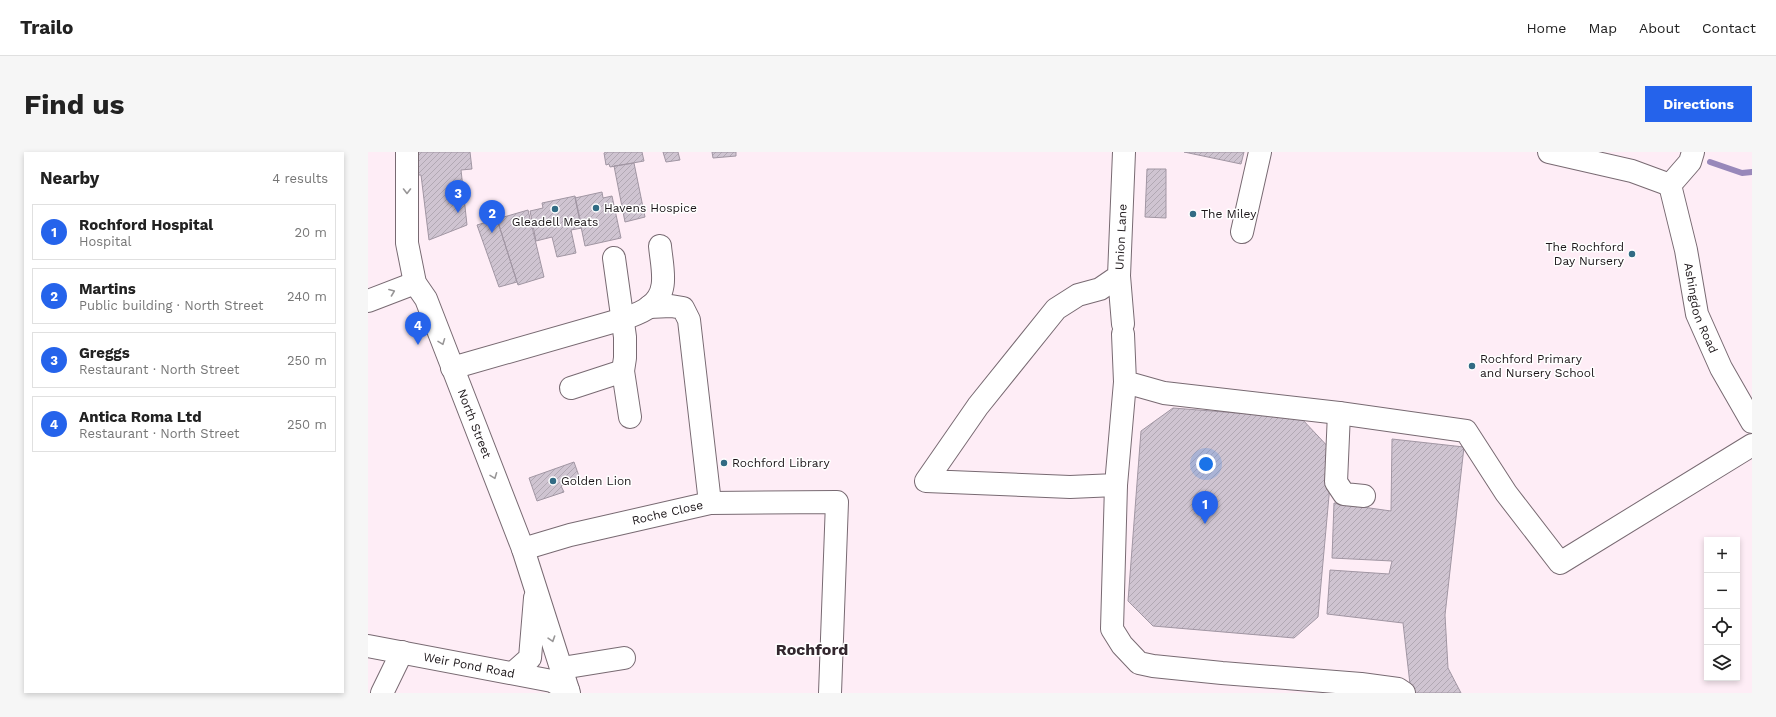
<!DOCTYPE html>
<meta charset="utf-8">
<style>
:root{--surface:#fff;--page:#f6f6f6;--text:#222;--muted:#767676;--line:#e0e0e0;--accent:#2563eb}
body{margin:0;font-family:"Work Sans",sans-serif;background:var(--page);color:var(--text)}
.controls{position:absolute;right:12px;bottom:12px;display:grid;overflow:hidden;border-radius:0px;box-shadow:0 2px 6px #0003}
.controls button{width:36px;height:36px;display:grid;place-items:center;padding:0;border:0;border-bottom:1px solid var(--line);background:var(--surface);color:var(--text);font:20px sans-serif}
.you{position:absolute;left:838px;top:312px;width:14px;height:14px;margin:-10px;border:3px solid #fff;border-radius:50%;background:#1a73e8;box-shadow:0 0 0 6px #1a73e833}
.badge{display:grid;place-items:center;width:26px;height:26px;border-radius:50%;background:var(--accent);color:#fff;font-size:13px;font-weight:700}
.pin{position:absolute;translate:-50% -33px;filter:drop-shadow(0 1px 2px #0008)}
.pin::after{content:'';position:absolute;top:21px;width:14px;height:12px;background:inherit;clip-path:polygon(0 0,100% 0,50% 100%)}
.list{margin:0;padding:0;list-style:none}
h2{display:flex;justify-content:space-between;align-items:center;height:52px;margin:0;padding:0 16px;font-size:17px}
h2 small{font-size:13px;font-weight:400;color:var(--muted)}
.list li{display:grid;grid-template-columns:26px 1fr auto;gap:12px;align-items:center;box-sizing:border-box;height:56px;margin:0 8px 8px;padding:0 8px;border:1px solid var(--line);border-radius:0px}
.list b{display:block;font-size:15px;white-space:nowrap}
.list p{margin:0;font-size:13px;white-space:nowrap;color:var(--muted)}
.list em{font-size:13px;font-style:normal;color:var(--muted)}
.icon{flex:none;width:22px;height:22px;fill:none;stroke:currentColor;stroke-width:2;stroke-linecap:round;stroke-linejoin:round}
.map{position:relative;flex:none;width:1384px;height:541px;overflow:hidden;border-radius:0px}
header{display:flex;align-items:center;gap:24px;box-sizing:border-box;height:56px;padding:0 20px;background:var(--surface);border-bottom:1px solid var(--line)}
header strong{font-size:19px}
nav{display:flex;gap:22px;margin-inline-start:auto;font-size:14px}
.intro{display:flex;align-items:center;justify-content:space-between;box-sizing:border-box;height:96px;padding:0 24px}
h1{margin:0;font-size:28px}
.button{padding:10px 18px;border-radius:0px;background:var(--accent);color:#fff;font-size:14px;font-weight:700}
main{display:flex;gap:24px;padding:0 24px}
aside{flex:1;background:var(--surface);border-radius:0px;box-shadow:0 2px 6px #0003}
.map>svg:first-child{display:block}
.lines{fill:none;stroke-linecap:round;stroke-linejoin:round}
.stream{stroke:#9888ba;stroke-width:6}
.building{fill:url(#building-hatch);stroke:#a196a3}
.minor-casing{stroke:#786a72;stroke-width:24}
.minor{stroke:#fff;stroke-width:22}
.oneway{stroke:#989697}
.poi-dot{fill:#316b84;stroke:#fff;stroke-width:1.5}
.labels{text-anchor:middle;dominant-baseline:central;stroke-width:3;stroke-linejoin:round;paint-order:stroke}
.poi-label{font-size:12px;fill:#1b1518;stroke:#fff;text-anchor:start}
.street-label{font-size:12px;fill:#1b1518;stroke:#fff}
.district-label{font-size:16px;font-weight:bold;fill:#33272e;stroke:#fff}
</style>
<header>
<strong>Trailo</strong>
<nav><a>Home</a><a>Map</a><a>About</a><a>Contact</a></nav>
</header>
<div class="intro"><h1>Find us</h1><a class="button">Directions</a></div>
<main>
<aside>
<h2>Nearby<small>4 results</small></h2>
<ul class="list">
<li><span class="badge">1</span><div><b>Rochford Hospital</b><p>Hospital</p></div><em>20 m</em></li>
<li><span class="badge">2</span><div><b>Martins</b><p>Public building · North Street</p></div><em>240 m</em></li>
<li><span class="badge">3</span><div><b>Greggs</b><p>Restaurant · North Street</p></div><em>250 m</em></li>
<li><span class="badge">4</span><div><b>Antica Roma Ltd</b><p>Restaurant · North Street</p></div><em>250 m</em></li>
</ul>
</aside>
<div class="map">
<svg width="1384" height="541" viewBox="0 0 1384 541">
<defs>
<pattern id="building-hatch" width="6" height="6" patternUnits="userSpaceOnUse"><rect width="6" height="6" fill="#cfc4d1"/><path d="M-1 1l2-2M0 6l6-6M5 7l2-2" fill="none" stroke="#b1a8b3"/></pattern>
</defs>
<rect width="100%" height="100%" fill="#feedf6"/>
<g class="lines">
<!-- stream -->
<path class="stream" d="M1342,10L1374,21L1384,20"/>
</g>
<!-- building -->
<path class="building" d="M50,0H102L104,17L93,18L99,73L61,88L53,23H48Z
M238,0H274L276,9L242,15L241,12L238,13L236,1Z
M295,0H310L312,8L298,10Z
M344,0H368V4L345,6Z
M816,0H876L873,12Z
M266,11L277,65L257,70L246,14Z
M779,17H798V66L777,65Z
M234,40L235,46L244,44L253,86L217,94L207,46Z
M207,44L214,76L203,78L208,101L189,105L184,85L168,89L162,59L175,56L174,51Z
M160,58L176,125L150,133L129,67Z
M129,67L149,130L131,135L109,73Z
M805,256L933,266L965,300L950,465L926,486L785,474L760,449L773,279Z
M1024,287L1096,295L1077,463L1080,516L1093,541H1043L1035,471L959,462L962,418L1021,422L1024,409L964,406L966,351L1023,359Z
M206,310L212,327L193,334L196,340L169,349L161,326Z"/>
<g class="lines">
<defs>
<g id="minor">
<path id="s1" d="M39,0V91L47,131L58,147L155,397L201,541"/>
<path d="M756,0L751,124L732,137L710,143L688,157L610,254L558,329L702,335L748,333L757,230"/>
<path d="M1181,0L1264,19L1302,33"/>
<path id="s2" d="M1302,33L1318,98L1329,162L1353,216L1384,270"/>
<path d="M1302,33L1322,10L1325,0"/>
<path d="M874,80L892,0"/>
<path d="M246,106L257,185V206L255,219L262,265"/>
<path d="M751,124L755,172"/>
<path d="M0,149L47,131"/>
<path d="M281,155L303,154L315,156L321,168L342,351"/>
<path d="M755,182L757,230L796,241L971,261L1098,279L1138,341L1192,411L1384,293"/>
<path d="M84,216L255,167C263,164 274,161 281,155C302,141 294,116 292,94"/>
<path d="M203,236L255,219"/>
<path d="M971,261L968,330L976,342L996,344"/>
<path d="M748,333L744,477L754,493L771,511L785,514L854,521L993,532L1030,537L1036,541"/>
<path id="s3" d="M155,397L202,383L342,351L469,350L462,541"/>
<path id="s4" d="M0,494L184,529L200,538"/>
<path d="M194,516L256,506"/>
<path d="M145,521L162,506L167,446"/>
<path d="M14,541L34,500"/>
</g>
</defs>
<!-- minor casing -->
<use href="#minor" class="minor-casing"/>
<!-- minor -->
<use href="#minor" class="minor"/>
</g>
<!-- one-way arrows -->
<defs><path id="oneway-chevron" d="M-2-3.5L2.5 0L-2 3.5" fill="none" stroke-width="1.6" stroke-linecap="round" stroke-linejoin="round"/></defs>
<g class="oneway">
<use href="#oneway-chevron" transform="translate(39 39) rotate(90)"/>
<use href="#oneway-chevron" transform="translate(24 140) rotate(-21)"/>
<use href="#oneway-chevron" transform="translate(74 190) rotate(69)"/>
<use href="#oneway-chevron" transform="translate(126 324) rotate(69)"/>
<use href="#oneway-chevron" transform="translate(184 487) rotate(72)"/>
</g>
<!-- markers -->
<g class="poi-dot">
<circle cx="228" cy="56" r="4"/>
<circle cx="187" cy="57" r="4"/>
<circle cx="825" cy="62" r="4"/>
<circle cx="1264" cy="102" r="4"/>
<circle cx="1104" cy="214" r="4"/>
<circle cx="356" cy="311" r="4"/>
<circle cx="185" cy="329" r="4"/>
</g>
<g class="labels">
<!-- poi labels -->
<g class="poi-label">
<text x="236" y="56">Havens Hospice</text>
<text x="833" y="62">The Miley</text>
<text x="187" y="70" text-anchor="middle">Gleadell Meats</text>
<text x="1256" y="95" text-anchor="end">The Rochford<tspan x="1256" dy="14">Day Nursery</tspan></text>
<text x="1112" y="207">Rochford Primary<tspan x="1112" dy="14">and Nursery School</tspan></text>
<text x="364" y="311">Rochford Library</text>
<text x="193" y="329">Golden Lion</text>
</g>
<!-- street labels -->
<g class="street-label">
<text transform="translate(753 85) rotate(-87)">Union Lane</text>
<text stroke="none"><textPath href="#s2" startOffset="127">Ashingdon Road</textPath></text>
<text stroke="none"><textPath href="#s1" startOffset="285">North Street</textPath></text>
<text stroke="none"><textPath href="#s3" startOffset="149">Roche Close</textPath></text>
<text stroke="none"><textPath href="#s4" startOffset="103">Weir Pond Road</textPath></text>
</g>
<!-- district labels -->
<g class="district-label">
<text x="444" y="497">Rochford</text>
</g>
</g>
</svg>
<div class="controls">
<button>+</button>
<button>−</button>
<button><svg class="icon" aria-label="locate" viewBox="0 0 24 24"><circle cx="12" cy="12" r="6"/><path d="M12 2v4M12 18v4M2 12h4M18 12h4"/></svg></button>
<button><svg class="icon" aria-label="layers" viewBox="0 0 24 24"><path d="M12 4l9 5-9 5-9-5zM3 14l9 5 9-5"/></svg></button>
</div>
<div class="you"></div>
<div class="pin badge" style="left:837px;top:372px">1</div>
<div class="pin badge" style="left:124px;top:81px">2</div>
<div class="pin badge" style="left:90px;top:61px">3</div>
<div class="pin badge" style="left:50px;top:193px">4</div>
</div>
</main>
